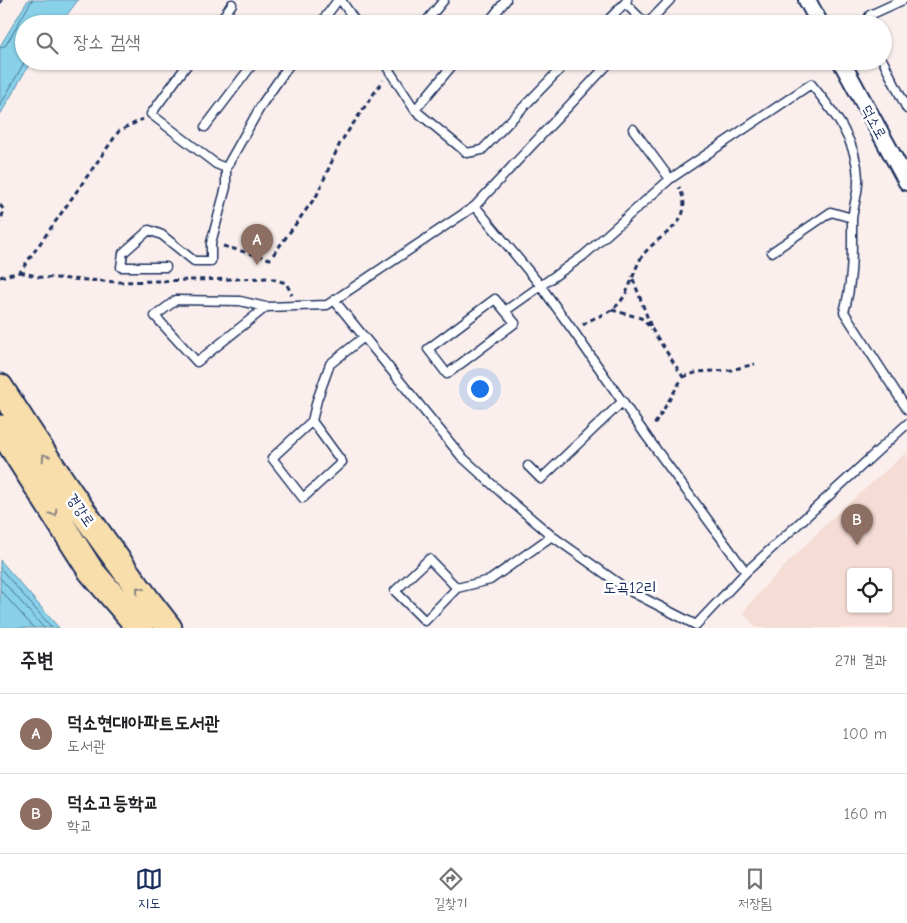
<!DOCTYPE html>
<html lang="ko">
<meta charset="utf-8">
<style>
:root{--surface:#fff;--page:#f6f6f6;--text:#202124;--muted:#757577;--line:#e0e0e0;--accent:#1b2f5e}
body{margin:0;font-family:"Comic Neue","Poor Story",sans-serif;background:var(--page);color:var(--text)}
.controls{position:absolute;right:15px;bottom:15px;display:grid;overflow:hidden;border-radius:5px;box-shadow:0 1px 4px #0004}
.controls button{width:45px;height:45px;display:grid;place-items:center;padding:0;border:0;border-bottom:1px solid var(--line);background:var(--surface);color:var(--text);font:25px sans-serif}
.you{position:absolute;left:479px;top:388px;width:18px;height:18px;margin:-12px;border:4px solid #fff;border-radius:50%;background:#1a73e8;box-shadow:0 0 0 8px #1a73e833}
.badge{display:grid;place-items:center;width:32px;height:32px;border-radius:50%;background:var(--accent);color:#fff;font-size:16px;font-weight:700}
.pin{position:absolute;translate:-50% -41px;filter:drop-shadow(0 1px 2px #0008)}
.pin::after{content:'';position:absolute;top:26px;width:18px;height:15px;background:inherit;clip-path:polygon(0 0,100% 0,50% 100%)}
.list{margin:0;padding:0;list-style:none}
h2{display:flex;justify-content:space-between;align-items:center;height:65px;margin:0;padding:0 20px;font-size:21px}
h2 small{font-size:16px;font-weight:400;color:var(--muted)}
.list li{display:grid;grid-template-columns:32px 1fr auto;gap:15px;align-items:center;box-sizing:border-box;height:80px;padding:0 20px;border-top:1px solid var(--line)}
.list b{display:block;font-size:19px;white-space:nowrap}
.list p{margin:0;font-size:16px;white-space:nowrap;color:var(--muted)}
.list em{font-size:16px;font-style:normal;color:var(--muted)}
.icon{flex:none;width:28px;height:28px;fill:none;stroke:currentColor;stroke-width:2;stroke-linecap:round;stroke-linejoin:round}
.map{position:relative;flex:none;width:907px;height:628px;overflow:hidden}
.search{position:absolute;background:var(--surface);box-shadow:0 1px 4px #0004;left:15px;right:15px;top:15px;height:55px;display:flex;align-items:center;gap:12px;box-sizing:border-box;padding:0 18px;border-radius:28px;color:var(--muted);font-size:19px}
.sheet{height:225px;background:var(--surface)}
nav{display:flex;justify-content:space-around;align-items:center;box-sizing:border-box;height:70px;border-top:1px solid var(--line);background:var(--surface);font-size:14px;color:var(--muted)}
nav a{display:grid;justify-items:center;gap:2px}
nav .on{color:var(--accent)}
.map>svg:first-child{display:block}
.built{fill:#f5dcd5;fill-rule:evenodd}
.water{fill:#88d1e8;stroke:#5c90b1}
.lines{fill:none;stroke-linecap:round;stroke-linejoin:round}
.shore{stroke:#477095;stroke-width:1}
.lane-casing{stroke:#1b2f5e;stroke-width:11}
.street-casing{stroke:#1b2f5e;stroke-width:20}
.primary-casing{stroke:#1b2f5e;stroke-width:29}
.path{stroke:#1b2f5e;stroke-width:3;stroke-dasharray:5 4;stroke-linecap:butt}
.lane{stroke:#fff;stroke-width:8}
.street{stroke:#fff;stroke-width:16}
.primary{stroke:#f8deab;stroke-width:25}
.oneway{stroke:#8a8684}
.labels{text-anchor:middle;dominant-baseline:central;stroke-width:5;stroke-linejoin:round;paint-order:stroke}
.street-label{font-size:15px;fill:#1b2f5e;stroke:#fff}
.neighbourhood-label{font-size:16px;fill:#1b2f5e;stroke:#fff}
</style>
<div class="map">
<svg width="907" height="628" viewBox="0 0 907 628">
<rect width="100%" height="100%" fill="#faefec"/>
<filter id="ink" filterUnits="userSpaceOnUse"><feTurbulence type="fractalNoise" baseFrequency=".02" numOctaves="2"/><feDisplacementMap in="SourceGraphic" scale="10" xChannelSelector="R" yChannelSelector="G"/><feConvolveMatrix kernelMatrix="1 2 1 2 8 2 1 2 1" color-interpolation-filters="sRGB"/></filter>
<g filter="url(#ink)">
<!-- built -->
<path class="built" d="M907,452V628H756L743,612L766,585L833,517ZM851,572H888V609H851Z"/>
<!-- water -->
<path class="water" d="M28,0H78L60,24H24V61H31L0,115V46Z
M0,560L59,628H0Z"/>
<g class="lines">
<!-- shore -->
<path class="shore" d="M0,48L6,45L32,0
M0,106L25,61
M0,568L52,628
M0,578L44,628
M0,590L34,628"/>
<defs>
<path id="lane" d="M341,0L357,24
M627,0L625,3L646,24
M218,24L232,4
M320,24L338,0
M424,24L444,0
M487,24L506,0
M604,24L625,3
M647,24L670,0
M865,24L870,15L903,0
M190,61L151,114L216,164L226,168
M383,61L415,110L456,61
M883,61L907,109
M415,110L467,153L482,150L568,61
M205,127L255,61
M633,129L670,179
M475,206L540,285L574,332L647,437L746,572L907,424
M772,252L831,212L852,218
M166,267H121L123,253L149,230L162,235L194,261H211V243L226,187V168L262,104L292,61
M334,300L461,456L506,497L552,536L628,590L696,625L746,572
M266,307L197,362L155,316L176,300L240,301L266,307L327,305L475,206L611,61
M505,311L495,299L428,349L447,374L515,323L505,311L583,256L670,179L811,84C834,112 857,141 858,178C859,192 853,206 852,220C852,252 853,281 844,312L907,409
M312,421L342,462L303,498L272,458L312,421L317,400L330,364L364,337
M528,466L541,479L623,401
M457,588L429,559L395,591L425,621L457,588L490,580L552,536"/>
<path id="street" d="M807,0L820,24
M841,61L907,182"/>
<path id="primary" d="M0,387C53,470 108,551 169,628
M0,428L91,571L140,628"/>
</defs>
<!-- lane casing -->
<use href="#lane" class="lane-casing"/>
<!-- street casing -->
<use href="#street" class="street-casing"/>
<!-- primary casing -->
<use href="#primary" class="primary-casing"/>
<!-- path -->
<path class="path" d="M0,3L2,0
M0,205L4,210L0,222
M223,246L270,259L317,195L340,143L383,80
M20,272L39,277L119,282L269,278L286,283L292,295
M0,277L20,272L119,131L143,119
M633,279L651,327
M612,310L641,318L651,328L683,377L653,427
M583,325C593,317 606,315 614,308C630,295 631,276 641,258C657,232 698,226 679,187
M683,377L698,372L731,370L755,364"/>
<!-- lane -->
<use href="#lane" class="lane"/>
<!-- street -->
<use href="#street" class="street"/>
<!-- primary -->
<use href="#primary" class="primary"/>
</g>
<!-- one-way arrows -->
<defs><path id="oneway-chevron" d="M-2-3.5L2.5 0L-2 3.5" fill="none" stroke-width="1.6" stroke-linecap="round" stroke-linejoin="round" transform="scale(1.25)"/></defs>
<g class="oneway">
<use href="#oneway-chevron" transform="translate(45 457) rotate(-123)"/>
<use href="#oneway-chevron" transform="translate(54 513) rotate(57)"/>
<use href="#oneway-chevron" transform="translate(139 590) rotate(-128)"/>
</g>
</g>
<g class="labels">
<!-- street labels -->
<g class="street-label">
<text transform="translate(874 122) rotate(61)">덕소로</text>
<text transform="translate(81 510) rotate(55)">경강로</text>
</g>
<!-- neighbourhood labels -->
<g class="neighbourhood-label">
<text x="630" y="588">도곡12리</text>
</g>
</g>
</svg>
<div class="controls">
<button><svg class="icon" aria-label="locate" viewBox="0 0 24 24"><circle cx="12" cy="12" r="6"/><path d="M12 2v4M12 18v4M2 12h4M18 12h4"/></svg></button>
</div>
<div class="you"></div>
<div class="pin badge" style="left:257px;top:265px;background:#8d6e63">A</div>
<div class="pin badge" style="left:857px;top:545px;background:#8d6e63">B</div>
<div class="search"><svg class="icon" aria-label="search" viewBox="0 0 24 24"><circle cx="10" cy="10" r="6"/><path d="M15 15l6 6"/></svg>장소 검색</div>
</div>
<section class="sheet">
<h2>주변<small>2개 결과</small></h2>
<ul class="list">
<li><span class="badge" style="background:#8d6e63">A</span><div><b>덕소현대아파트도서관</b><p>도서관</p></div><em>100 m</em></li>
<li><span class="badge" style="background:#8d6e63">B</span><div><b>덕소고등학교</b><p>학교</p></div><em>160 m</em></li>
</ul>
</section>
<nav>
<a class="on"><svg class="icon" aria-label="map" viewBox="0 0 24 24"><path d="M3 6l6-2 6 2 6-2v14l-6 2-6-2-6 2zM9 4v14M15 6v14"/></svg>지도</a>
<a><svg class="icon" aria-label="directions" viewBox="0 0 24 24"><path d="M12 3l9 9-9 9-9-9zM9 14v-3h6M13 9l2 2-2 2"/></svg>길찾기</a>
<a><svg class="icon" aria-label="saved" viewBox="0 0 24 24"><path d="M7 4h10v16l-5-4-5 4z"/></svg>저장됨</a>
</nav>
